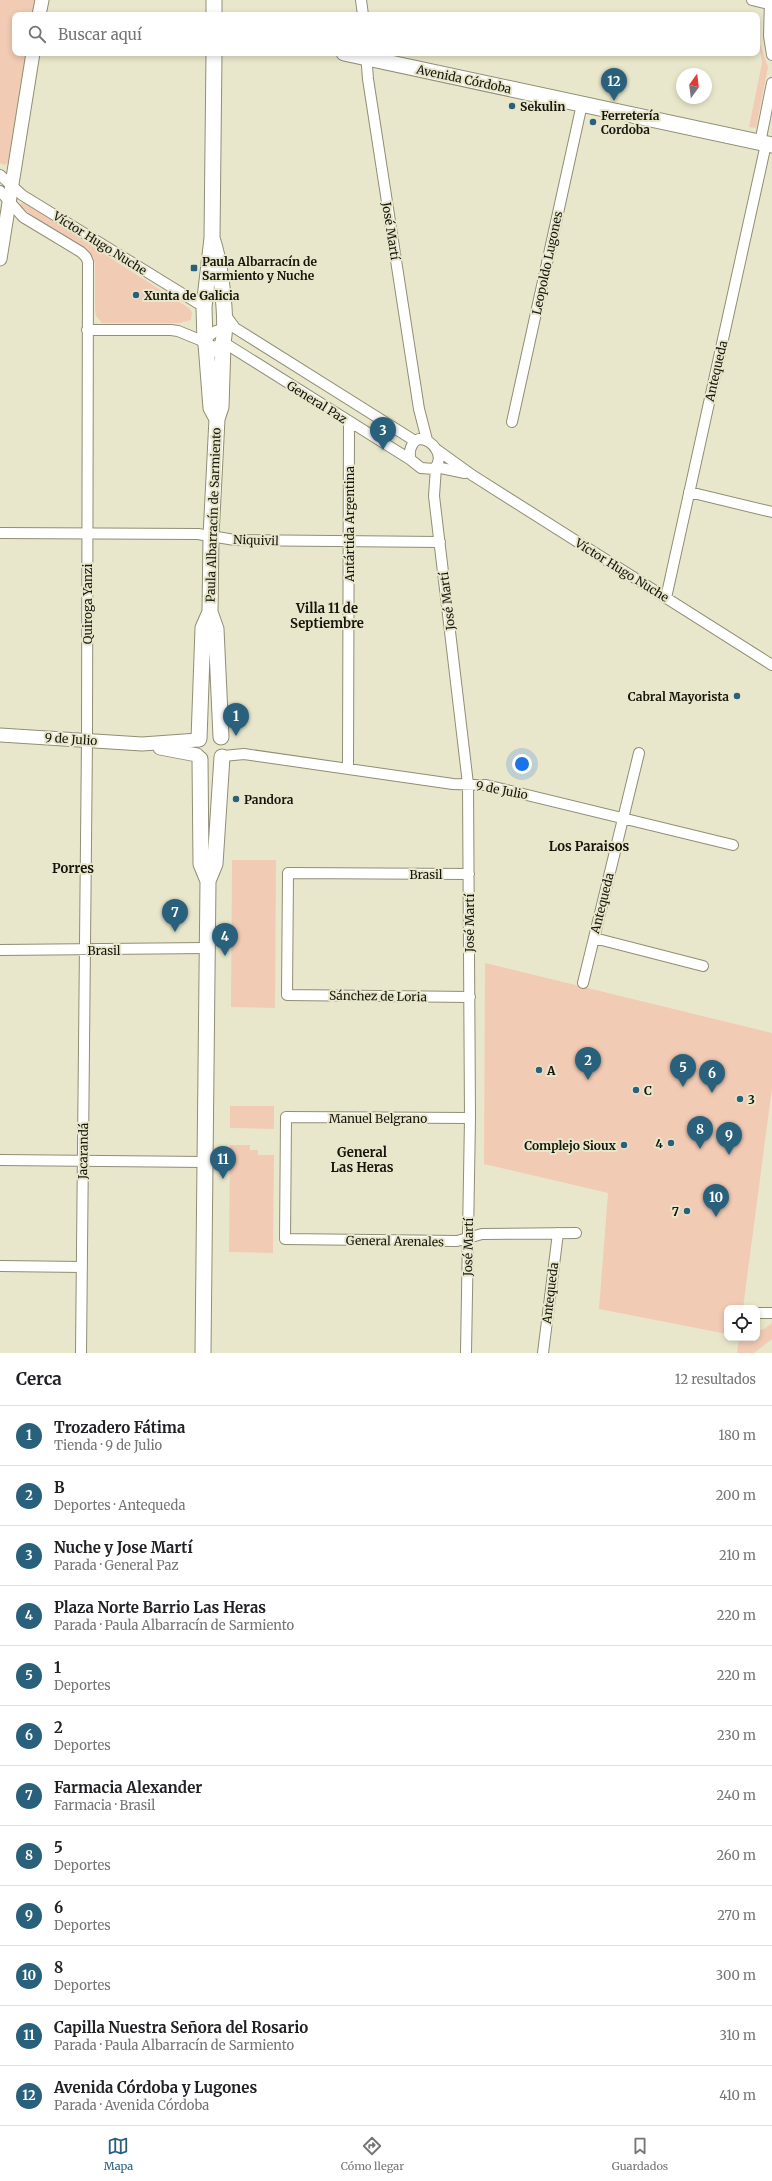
<!DOCTYPE html>
<html lang="es">
<meta charset="utf-8">
<style>
:root{--surface:#fff;--page:#f6f6f6;--text:#202124;--muted:#757577;--line:#e0e0e0;--accent:#29607b}
body{margin:0;font-family:Merriweather,serif;background:var(--page);color:var(--text)}
.controls{position:absolute;right:12px;bottom:12px;display:grid;overflow:hidden;border-radius:8px;box-shadow:0 2px 6px #0003}
.controls button{width:36px;height:36px;display:grid;place-items:center;padding:0;border:0;border-bottom:1px solid var(--line);background:var(--surface);color:var(--text);font:20px sans-serif}
.compass{position:absolute;left:676px;top:68px;width:36px;height:36px;border-radius:50%;background:var(--surface);box-shadow:0 2px 6px #0003;rotate:14deg}
.you{position:absolute;left:522px;top:764px;width:14px;height:14px;margin:-10px;border:3px solid #fff;border-radius:50%;background:#1a73e8;box-shadow:0 0 0 6px #1a73e833}
.badge{display:grid;place-items:center;width:26px;height:26px;border-radius:50%;background:var(--accent);color:#fff;font-size:13px;font-weight:700}
.pin{position:absolute;translate:-50% -33px;filter:drop-shadow(0 1px 2px #0008)}
.pin::after{content:'';position:absolute;top:21px;width:14px;height:12px;background:inherit;clip-path:polygon(0 0,100% 0,50% 100%)}
.list{margin:0;padding:0;list-style:none}
h2{display:flex;justify-content:space-between;align-items:center;height:52px;margin:0;padding:0 16px;font-size:17px}
h2 small{font-size:13px;font-weight:400;color:var(--muted)}
.list li{display:grid;grid-template-columns:26px 1fr auto;gap:12px;align-items:center;box-sizing:border-box;height:60px;padding:0 16px;border-top:1px solid var(--line)}
.list b{display:block;font-size:15px;white-space:nowrap}
.list p{margin:0;font-size:13px;white-space:nowrap;color:var(--muted)}
.list em{font-size:13px;font-style:normal;color:var(--muted)}
.icon{flex:none;width:22px;height:22px;fill:none;stroke:currentColor;stroke-width:2;stroke-linecap:round;stroke-linejoin:round}
.map{position:relative;flex:none;width:772px;height:1353px;overflow:hidden}
.search{position:absolute;background:var(--surface);box-shadow:0 2px 6px #0003;left:12px;right:12px;top:12px;height:44px;display:flex;align-items:center;gap:10px;box-sizing:border-box;padding:0 14px;border-radius:8px;color:var(--muted);font-size:15px}
.sheet{height:772px;background:var(--surface)}
nav{display:flex;justify-content:space-around;align-items:center;box-sizing:border-box;height:56px;border-top:1px solid var(--line);background:var(--surface);font-size:11px;color:var(--muted)}
nav a{display:grid;justify-items:center;gap:2px}
nav .on{color:var(--accent)}
.map>svg:first-child{display:block}
.green{fill:#f2cbb4}
.lines{fill:none;stroke-linecap:round;stroke-linejoin:round}
.minor-casing{stroke:#908e74;stroke-width:12}
.tertiary-casing{stroke:#908e74;stroke-width:15}
.secondary-casing{stroke:#908e74;stroke-width:17}
.minor{stroke:#fff;stroke-width:10}
.tertiary{stroke:#fff;stroke-width:13}
.secondary{stroke:#fff;stroke-width:15}
.poi-dot{fill:#29607b;stroke:#e9e7cb;stroke-width:1.5}
.labels{text-anchor:middle;dominant-baseline:central;stroke-width:4;stroke-linejoin:round;paint-order:stroke}
.street-label{font-size:12px;fill:#16150c;stroke:#e9e7cb}
.poi-label{font-size:12px;font-weight:bold;fill:#16150c;stroke:#e9e7cb;text-anchor:start}
.neighbourhood-label{font-size:13px;font-weight:bold;fill:#16150c;stroke:#e9e7cb}
</style>
<div class="map">
<svg width="772" height="1353" viewBox="0 0 772 1353">
<rect width="100%" height="100%" fill="#e9e7cb"/>
<!-- green -->
<path class="green" d="M0,0H35L33,15H15V53H26L8,162L5,165L0,163Z
M758,38L768,67L756,128L749,127L762,63Z
M21,203H24L189,308L192,312L191,320L180,323H102L96,316L95,311V263L92,255L38,220L20,206Z
M232,860H276L275,1008L231,1007Z
M485,963L772,1033V1088L743,1308H727V1334L599,1309L608,1193L484,1164Z
M230,1106H274V1129L230,1128Z
M230,1145H250V1150H258V1155H274L273,1253L229,1252Z
M772,1323V1339L754,1353H737L739,1338H757V1331L764,1329Z"/>
<g class="lines">
<defs>
<path id="minor" d="M361,0L363,15
M752,0L769,4
M770,0L769,36L772,55
M366,53L368,79L419,409L427,440
M760,143L772,83
M0,175L22,195L204,307
M0,191L23,217L81,252L86,257L88,262L87,740L81,1353
M224,313L235,328L415,441
M87,330H171L178,331L205,342
M204,339L216,331L229,327
M223,342L411,460
M512,422L582,104
M419,439C433,439 446,457 434,469L421,468L411,460C408,452 411,442 419,439Z
M436,449L472,475L772,665
M436,467L434,496L468,784L470,1118L466,1353
M436,467L465,473
M689,492L772,512
M0,533L198,534L235,540L440,542
M666,598L766,144
M223,756L244,754L453,784L486,785L733,845
M348,769L349,422
M469,874L288,873L287,995L470,997
M594,938L703,966
M0,950L207,948
M583,983L639,753
M470,1118L286,1117L285,1239L457,1241L482,1234L576,1233
M0,1160L205,1162
M0,1266L82,1267
M759,1313H772
M543,1353L558,1233"/>
<path id="tertiary" d="M39,15L42,0
M0,259L33,53
M0,735L142,744L198,740
M160,748L197,755"/>
<path id="secondary" d="M214,15V0
M344,53L772,145
M212,238C220,261 228,319 223,342C222,346 219,349 214,349C210,349 207,346 205,342L204,307L212,238L214,53
M206,344L211,408L217,419
M210,612L216,629L221,737
M199,739L203,628L210,612L211,536L217,419L221,407L223,344
M200,759L201,864L208,881
M203,1353L208,881L215,864L222,757"/>
</defs>
<!-- minor casing -->
<use href="#minor" class="minor-casing"/>
<!-- tertiary casing -->
<use href="#tertiary" class="tertiary-casing"/>
<!-- secondary casing -->
<use href="#secondary" class="secondary-casing"/>
<!-- minor -->
<use href="#minor" class="minor"/>
<!-- tertiary -->
<use href="#tertiary" class="tertiary"/>
<!-- secondary -->
<use href="#secondary" class="secondary"/>
</g>
<!-- markers -->
<g class="poi-dot">
<circle cx="512" cy="106" r="4"/>
<circle cx="593" cy="122" r="4"/>
<rect x="190" y="264" width="8" height="8" rx="2"/>
<circle cx="136" cy="295" r="4"/>
<circle cx="737" cy="696" r="4"/>
<circle cx="236" cy="799" r="4"/>
<circle cx="539" cy="1070" r="4"/>
<circle cx="636" cy="1090" r="4"/>
<circle cx="740" cy="1099" r="4"/>
<circle cx="671" cy="1143" r="4"/>
<circle cx="624" cy="1145" r="4"/>
<circle cx="687" cy="1211" r="4"/>
</g>
<g class="labels">
<!-- street labels -->
<g class="street-label">
<text transform="translate(464 79) rotate(12)">Avenida Córdoba</text>
<text transform="translate(391 231) rotate(81)">José Martí</text>
<text transform="translate(100 243) rotate(32)">Víctor Hugo Nuche</text>
<text transform="translate(547 263) rotate(-78)">Leopoldo Lugones</text>
<text transform="translate(716 371) rotate(-77)">Antequeda</text>
<text transform="translate(317 402) rotate(32)">General Paz</text>
<text transform="translate(213 515) rotate(-88)">Paula Albarracín de Sarmiento</text>
<text transform="translate(349 524) rotate(-90)">Antártida Argentina</text>
<text transform="translate(256 540) rotate(2)">Niquivil</text>
<text transform="translate(622 570) rotate(32)">Víctor Hugo Nuche</text>
<text transform="translate(447 601) rotate(-97)">José Martí</text>
<text transform="translate(87 604) rotate(-90)">Quiroga Yanzi</text>
<text transform="translate(71 739) rotate(4)">9 de Julio</text>
<text transform="translate(502 790) rotate(11)">9 de Julio</text>
<text x="426" y="874">Brasil</text>
<text transform="translate(602 903) rotate(-76)">Antequeda</text>
<text transform="translate(469 923) rotate(-90)">José Martí</text>
<text x="104" y="950">Brasil</text>
<text transform="translate(378 996) rotate(1)">Sánchez de Loria</text>
<text x="378" y="1118">Manuel Belgrano</text>
<text transform="translate(83 1151) rotate(-89)">Jacarandá</text>
<text transform="translate(395 1241) rotate(1)">General Arenales</text>
<text transform="translate(468 1247) rotate(-89)">José Martí</text>
<text transform="translate(550 1293) rotate(-83)">Antequeda</text>
</g>
<!-- poi labels -->
<g class="poi-label">
<text x="520" y="106">Sekulin</text>
<text x="601" y="115">Ferretería<tspan x="601" dy="14">Cordoba</tspan></text>
<text x="202" y="261">Paula Albarracín de<tspan x="202" dy="14">Sarmiento y Nuche</tspan></text>
<text x="144" y="295">Xunta de Galicia</text>
<text x="729" y="696" text-anchor="end">Cabral Mayorista</text>
<text x="244" y="799">Pandora</text>
<text x="547" y="1070">A</text>
<text x="644" y="1090">C</text>
<text x="748" y="1099">3</text>
<text x="663" y="1143" text-anchor="end">4</text>
<text x="616" y="1145" text-anchor="end">Complejo Sioux</text>
<text x="679" y="1211" text-anchor="end">7</text>
</g>
<!-- neighbourhood labels -->
<g class="neighbourhood-label">
<text x="327" y="608">Villa 11 de<tspan x="327" dy="15">Septiembre</tspan></text>
<text x="589" y="846">Los Paraisos</text>
<text x="73" y="868">Porres</text>
<text x="362" y="1152">General<tspan x="362" dy="15">Las Heras</tspan></text>
</g>
</g>
</svg>
<div class="controls">
<button><svg class="icon" aria-label="locate" viewBox="0 0 24 24"><circle cx="12" cy="12" r="6"/><path d="M12 2v4M12 18v4M2 12h4M18 12h4"/></svg></button>
</div>
<svg class="compass" viewBox="-18 -18 36 36"><path d="M0-13l5 13h-10z" fill="#e53935"/><path d="M0 13l5-13h-10z" fill="#757577"/></svg>
<div class="you"></div>
<div class="pin badge" style="left:236px;top:736px">1</div>
<div class="pin badge" style="left:588px;top:1080px">2</div>
<div class="pin badge" style="left:383px;top:450px">3</div>
<div class="pin badge" style="left:225px;top:956px">4</div>
<div class="pin badge" style="left:683px;top:1087px">5</div>
<div class="pin badge" style="left:712px;top:1093px">6</div>
<div class="pin badge" style="left:175px;top:932px">7</div>
<div class="pin badge" style="left:700px;top:1149px">8</div>
<div class="pin badge" style="left:729px;top:1155px">9</div>
<div class="pin badge" style="left:716px;top:1217px">10</div>
<div class="pin badge" style="left:223px;top:1179px">11</div>
<div class="pin badge" style="left:614px;top:101px">12</div>
<div class="search"><svg class="icon" aria-label="search" viewBox="0 0 24 24"><circle cx="10" cy="10" r="6"/><path d="M15 15l6 6"/></svg>Buscar aquí</div>
</div>
<section class="sheet">
<h2>Cerca<small>12 resultados</small></h2>
<ul class="list">
<li><span class="badge">1</span><div><b>Trozadero Fátima</b><p>Tienda · 9 de Julio</p></div><em>180 m</em></li>
<li><span class="badge">2</span><div><b>B</b><p>Deportes · Antequeda</p></div><em>200 m</em></li>
<li><span class="badge">3</span><div><b>Nuche y Jose Martí</b><p>Parada · General Paz</p></div><em>210 m</em></li>
<li><span class="badge">4</span><div><b>Plaza Norte Barrio Las Heras</b><p>Parada · Paula Albarracín de Sarmiento</p></div><em>220 m</em></li>
<li><span class="badge">5</span><div><b>1</b><p>Deportes</p></div><em>220 m</em></li>
<li><span class="badge">6</span><div><b>2</b><p>Deportes</p></div><em>230 m</em></li>
<li><span class="badge">7</span><div><b>Farmacia Alexander</b><p>Farmacia · Brasil</p></div><em>240 m</em></li>
<li><span class="badge">8</span><div><b>5</b><p>Deportes</p></div><em>260 m</em></li>
<li><span class="badge">9</span><div><b>6</b><p>Deportes</p></div><em>270 m</em></li>
<li><span class="badge">10</span><div><b>8</b><p>Deportes</p></div><em>300 m</em></li>
<li><span class="badge">11</span><div><b>Capilla Nuestra Señora del Rosario</b><p>Parada · Paula Albarracín de Sarmiento</p></div><em>310 m</em></li>
<li><span class="badge">12</span><div><b>Avenida Córdoba y Lugones</b><p>Parada · Avenida Córdoba</p></div><em>410 m</em></li>
</ul>
</section>
<nav>
<a class="on"><svg class="icon" aria-label="map" viewBox="0 0 24 24"><path d="M3 6l6-2 6 2 6-2v14l-6 2-6-2-6 2zM9 4v14M15 6v14"/></svg>Mapa</a>
<a><svg class="icon" aria-label="directions" viewBox="0 0 24 24"><path d="M12 3l9 9-9 9-9-9zM9 14v-3h6M13 9l2 2-2 2"/></svg>Cómo llegar</a>
<a><svg class="icon" aria-label="saved" viewBox="0 0 24 24"><path d="M7 4h10v16l-5-4-5 4z"/></svg>Guardados</a>
</nav>
